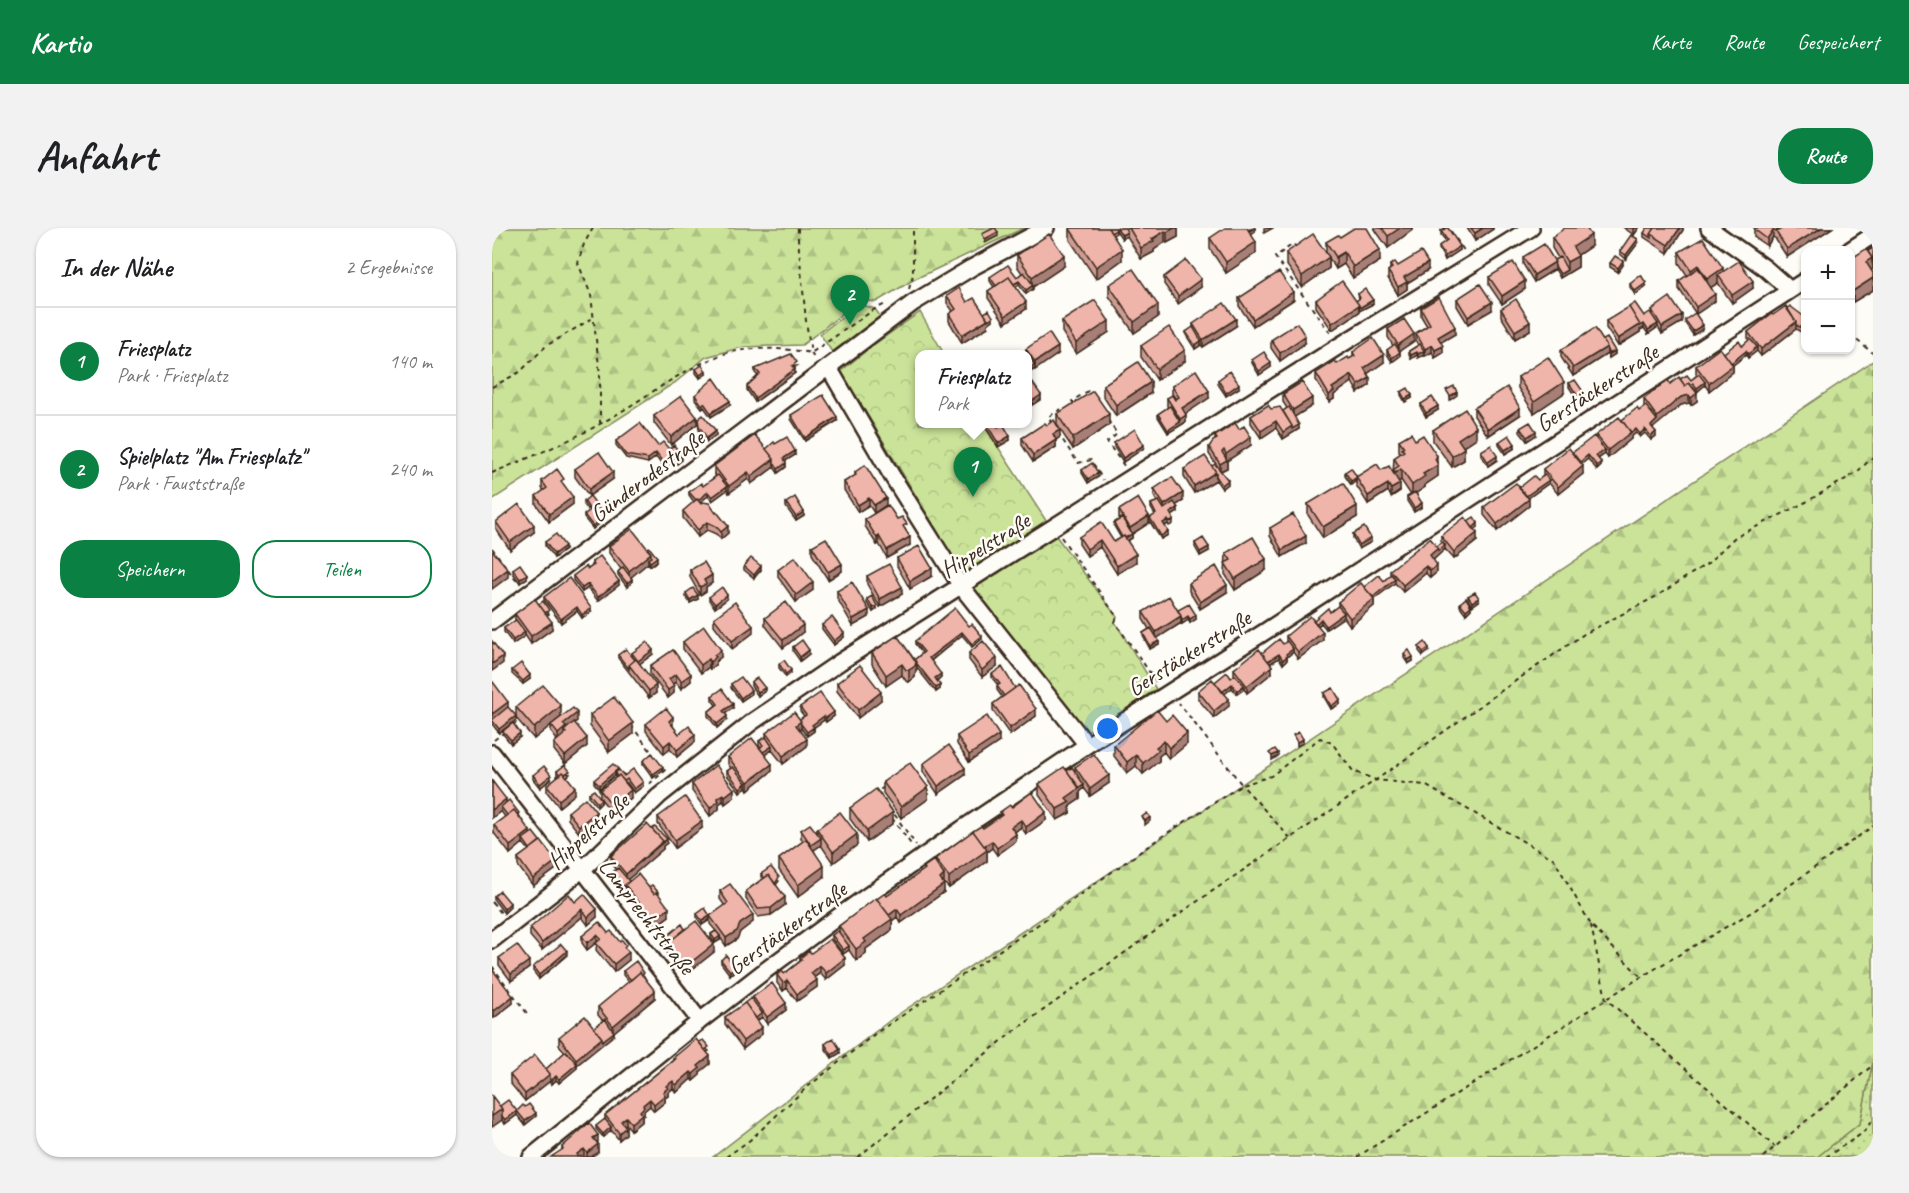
<!DOCTYPE html>
<html lang="de">
<meta charset="utf-8">
<style>
:root{--surface:#fff;--page:#f2f2f2;--text:#202124;--muted:#757577;--line:#e0e0e0;--accent:#0b8043}
body{margin:0;font-family:Caveat,sans-serif;background:var(--page);color:var(--text)}
.controls{position:absolute;right:18px;top:18px;display:grid;overflow:hidden;border-radius:12px;box-shadow:0 2px 4px #0004}
.controls button{width:54px;height:54px;display:grid;place-items:center;padding:0;border:0;border-bottom:2px solid var(--line);background:var(--surface);color:var(--text);font:30px sans-serif}
.you{position:absolute;left:616px;top:501px;width:21px;height:21px;margin:-15px;border:4px solid #fff;border-radius:50%;background:#1a73e8;box-shadow:0 0 0 9px #1a73e833}
.badge{display:grid;place-items:center;width:39px;height:39px;border-radius:50%;background:var(--accent);color:#fff;font-size:20px;font-weight:700}
.pin{position:absolute;translate:-50% -50px;filter:drop-shadow(0 2px 3px #0008)}
.pin::after{content:'';position:absolute;top:32px;width:21px;height:18px;background:inherit;clip-path:polygon(0 0,100% 0,50% 100%)}
.popup{position:absolute;left:423px;top:122px;width:117px;height:78px;box-sizing:border-box;display:grid;place-content:center;border-radius:12px;background:var(--surface);filter:drop-shadow(0 2px 4px #0005);font-size:20px;white-space:nowrap;color:var(--muted)}
.popup b{font-size:22px;color:var(--text)}
.popup::after{content:'';position:absolute;left:50%;top:100%;margin-left:-12px;border:12px solid transparent;border-top-color:var(--surface)}
.list{margin:0;padding:0;list-style:none}
h2{display:flex;justify-content:space-between;align-items:center;height:78px;margin:0;padding:0 24px;font-size:26px}
h2 small{font-size:20px;font-weight:400;color:var(--muted)}
.list li{display:grid;grid-template-columns:39px 1fr auto;gap:18px;align-items:center;box-sizing:border-box;height:108px;padding:0 24px;border-top:2px solid var(--line)}
.list b{display:block;font-size:22px;white-space:nowrap}
.list p{margin:0;font-size:20px;white-space:nowrap;color:var(--muted)}
.list em{font-size:20px;font-style:normal;color:var(--muted)}
.actions{display:flex;gap:12px;padding:18px 24px}
.actions a{flex:1;padding:14px 0;border:2px solid var(--accent);border-radius:24px;text-align:center;font-size:21px;color:var(--accent)}
.actions .main{background:var(--accent);color:#fff}
.map{position:relative;flex:none;width:1381px;height:929px;overflow:hidden;border-radius:24px}
header{display:flex;align-items:center;gap:36px;box-sizing:border-box;height:84px;padding:0 30px;background:var(--accent);color:#fff}
header strong{font-size:28px}
nav{display:flex;gap:33px;margin-inline-start:auto;font-size:21px}
.intro{display:flex;align-items:center;justify-content:space-between;box-sizing:border-box;height:144px;padding:0 36px}
h1{margin:0;font-size:42px}
.button{padding:15px 27px;border-radius:24px;background:var(--accent);color:#fff;font-size:21px;font-weight:700}
main{display:flex;gap:36px;padding:0 36px}
aside{flex:1;background:var(--surface);border-radius:24px;box-shadow:0 2px 4px #0004}
.map>svg:first-child{display:block}
.grass{fill:url(#grass-dots);stroke:#82865c;stroke-width:1.5}
.forest{fill:url(#forest-firs);stroke:#82865c;stroke-width:1.5}
.park{fill:url(#park-crowns);stroke:#82865c;stroke-width:1.5}
.lines{fill:none;stroke-linecap:round;stroke-linejoin:round}
.street-casing{stroke:#3b2a1e;stroke-width:20}
.path{stroke:#3b2a1e;stroke-width:2;stroke-dasharray:4.5 4.5;stroke-linecap:butt}
.street{stroke:#fdfcf7;stroke-width:15}
.wall{fill:#ce9c92;stroke:#3b2a1e;stroke-width:1.5}
.shaded-wall{fill:#a87f77;stroke:#3b2a1e;stroke-width:1.5}
.building{fill:#f0b5aa;stroke:#3b2a1e;stroke-width:1.5}
.labels{text-anchor:middle;dominant-baseline:central;stroke-width:5;stroke-linejoin:round;paint-order:stroke}
.street-label{font-size:24px;fill:#3b2a1e;stroke:#fdfcf7}
</style>
<header>
<strong>Kartio</strong>
<nav><a>Karte</a><a>Route</a><a>Gespeichert</a></nav>
</header>
<div class="intro"><h1>Anfahrt</h1><a class="button">Route</a></div>
<main>
<aside>
<h2>In der Nähe<small>2 Ergebnisse</small></h2>
<ul class="list">
<li><span class="badge">1</span><div><b>Friesplatz</b><p>Park · Friesplatz</p></div><em>140 m</em></li>
<li><span class="badge">2</span><div><b>Spielplatz &quot;Am Friesplatz&quot;</b><p>Park · Fauststraße</p></div><em>240 m</em></li>
</ul>
<div class="actions"><a class="main">Speichern</a><a>Teilen</a></div>
</aside>
<div class="map">
<svg width="1381" height="929" viewBox="0 0 1381 929">
<defs>
<pattern id="grass-dots" width="8" height="8" patternUnits="userSpaceOnUse" patternTransform="scale(1.5)"><rect width="8" height="8" fill="#cae399"/><path d="M2 2h.1M6 6h.1" fill="none" stroke="#aec383" stroke-width="1.8" stroke-linecap="round"/></pattern>
<pattern id="forest-firs" width="22" height="20" patternUnits="userSpaceOnUse" patternTransform="scale(1.5)"><rect width="22" height="20" fill="#cae399"/><path d="M5 1l3.5 6h-7zM16 11l3.5 6h-7z" fill="#aec383"/></pattern>
<pattern id="park-crowns" width="20" height="18" patternUnits="userSpaceOnUse" patternTransform="scale(1.5)"><rect width="20" height="18" fill="#cae399"/><path d="M2 6a3 3 0 1 1 6 0M12 15a3 3 0 1 1 6 0" fill="none" stroke="#aec383"/></pattern>
</defs>
<rect width="100%" height="100%" fill="#fdfcf7"/>
<filter id="ink" filterUnits="userSpaceOnUse"><feTurbulence type="fractalNoise" baseFrequency=".0167" numOctaves="2"/><feDisplacementMap in="SourceGraphic" scale="12" xChannelSelector="R" yChannelSelector="G"/><feConvolveMatrix kernelMatrix="1 2 1 2 8 2 1 2 1" color-interpolation-filters="sRGB"/></filter>
<g filter="url(#ink)">
<!-- grass -->
<path class="grass" d="M1381,833V929H1325L1368,895Z"/>
<!-- forest -->
<path class="forest" d="M0,0H532L423,51L384,74L368,72L310,117L251,119L214,129L184,154L0,272Z
M1381,133V833L1368,895L1325,929H221L401,790Z"/>
<!-- park -->
<path class="park" d="M367,76L383,81L388,88L340,124L328,106Z
M428,84L452,126L427,127V196H491L564,308L625,389L623,394L664,461L604,501L598,502L591,501L468,341L349,143L380,118Z"/>
<g class="lines">
<defs>
<path id="street" d="M1217,0L1273,40L1298,62
M1358,22L1381,7
M337,140L400,248L469,358L595,517
M0,393L421,75L479,40L554,0
M0,525L208,793
M0,712L91,641L167,568L260,494L348,434L519,326L847,118L1039,0
M39,929L208,793L270,745L347,688L470,601L595,517L774,403L1314,52"/>
</defs>
<!-- street casing -->
<use href="#street" class="street-casing"/>
<!-- path -->
<path class="path" d="M101,0L92,16L86,35L99,67L108,147V195
M306,0V11L314,93L319,125L323,132
M951,0L958,2L973,24
M805,20L801,16L783,29L839,106
M417,61L421,47V0
M1358,107L1381,125
M0,159L28,144L54,118L101,90
M582,176L580,173L596,163L599,167
M616,192L625,206L615,214L633,239
M560,195L556,189L571,180L573,182
M566,205L586,235L599,232L611,252
M0,245C36,230 74,215 108,196C150,173 187,142 232,126C258,118 292,120 319,125L383,81L396,75
M569,309L625,389L623,394L665,455
M0,320L27,356
M21,497L26,493L22,488L26,485
M139,497L161,526
M2,512L14,503
M157,556L173,543L170,538
M392,559L386,563L424,617
M400,590L421,619
M798,610L750,557L779,548L828,510L840,515L861,543L884,552L933,557L1062,631L1099,697L1149,749
M0,674L10,686
M1099,697L1114,771L1283,919
M0,738L37,788
M234,929L258,912L313,861L384,805L541,700L669,609L750,557L687,475
M366,929L522,803L703,675L884,552L1019,456L1092,406L1165,368L1216,335L1242,310L1316,273L1364,245L1381,229
M865,929L1149,749L1263,682L1381,598
M1271,929L1381,837
M1334,929L1371,905L1381,891"/>
<!-- street -->
<use href="#street" class="street"/>
</g>
<!-- wall -->
<path class="wall" d="M579,0H686V9L675,15L673,14L662,22V24L649,31L635,8L630,11L624,2V5L621,7L630,32L604,51L578,12V1Z
M763,0V3L759,6L764,25L734,45L718,21V10Z
M882,0H920V2L896,20Z
M975,0H1001V1L983,13Z
M1132,0H1147L1142,7Z
M1191,0V2L1176,25L1152,9V5Z
M1263,0L1287,3L1340,0L1295,29L1284,12V10V11L1281,9L1275,18L1262,9V1Z
M949,3L968,22L953,32L947,21V18L954,13L949,7Z
M848,9L888,33L861,50L852,36L844,41L837,30V40L810,59L794,36V25H834V14Z
M1060,9L1099,18L1086,27V39L1068,50L1063,41L1042,54L1031,36V29L1062,32L1066,30L1060,20Z
M1146,15L1134,31L1128,26V23Z
M1381,20V41L1379,42L1381,45V62L1361,74L1360,73L1359,74V31L1376,23Z
M1187,24L1231,44L1261,60L1240,75L1226,55L1219,59L1223,73L1204,86L1187,61V53L1195,47L1187,35Z
M525,27L572,38L541,59V61L534,66L527,57L524,59L534,81L513,95L496,70V63L502,59L498,53V49H525L530,45L525,38Z
M1118,35L1131,37L1126,44L1118,39Z
M898,37L906,38L936,42L915,55V61L906,67L896,50V43L898,41Z
M672,49L709,59L686,76L672,56Z
M997,49L1033,61L1010,76L997,57Z
M1138,56L1154,58L1143,67L1138,59Z
M617,57L666,89L642,105L617,68Z
M866,66L881,76L867,83V84L840,102L824,79V72L864,73L867,71Z
M455,68L475,74L501,92L496,96V99L470,115L457,93V86L461,83L455,75Z
M747,70L801,72L761,98L747,78Z
M965,71L1000,82L976,96L965,78Z
M929,80L963,106L949,114L951,125L943,130L940,124L933,128L932,127L926,130L925,127L919,131L917,127V123L926,117L924,113V105L935,98L929,88Z
M1009,81L1038,102L1023,111L1009,88Z
M1295,81L1314,90V107L1304,101L1269,128L1265,123L1256,130L1254,127L1241,137V144L1217,163L1213,157L1205,164L1201,159L1205,173L1199,177L1197,175L1189,177L1160,200L1164,208L1159,212L1153,205L1148,209L1144,205L1139,209V211L1116,230L1113,226L1106,231L1109,238L1105,242L1096,231L1089,236L1091,246L1066,266L1057,255L1036,270L1037,278L1005,303L992,287V279L1027,260L1046,252L1051,248V241L1104,211V207L1147,183L1152,179V171L1178,156L1188,151L1199,152L1205,147L1204,146V138L1232,125L1250,118L1257,113L1256,111V104L1281,87Z
M1160,82L1190,94L1170,106L1166,99L1156,106L1152,100L1148,102V104L1126,118L1114,100V93L1152,88L1160,86Z
M1193,92L1211,101L1201,107L1193,95Z
M570,93L617,104L584,126L570,104Z
M701,96L744,98L711,119L709,117L703,121L694,107V104L701,100Z
M896,101L922,113L907,123L908,128L900,134L895,126V122L901,118L896,109Z
M779,112L813,115L788,133L779,120Z
M1111,112L1123,126L1117,130L1115,126L1081,148L1069,129V122Z
M649,118L693,133L665,152L649,129Z
M534,121L566,126L535,146Z
M861,124L892,134L875,146L878,157L866,165L860,154L842,167V171L837,174L824,153V145L857,131L861,129Z
M760,132L779,139L767,147L760,135Z
M305,138L302,140L303,145L263,174L255,162V158L266,148L263,145V141Z
M204,141L214,146L208,150L204,145Z
M1026,149L1072,165L1042,185L1026,160Z
M726,152L747,160L734,168L726,156Z
M535,154L549,171L540,177L535,169Z
M1077,155L1095,173L1089,177L1077,159Z
M611,157L659,165L624,188L611,168Z
M680,158L717,170L693,185L694,194L676,205L666,189V186L676,179L675,178V170L684,171L680,166Z
M909,164L920,170L913,174L909,167Z
M791,166L820,178L802,189L807,201L791,211L784,200L769,210L759,195V188L779,181L791,183L795,180L791,174Z
M203,167L238,177L219,189L212,179L210,180L203,171Z
M929,176L946,182L934,189L929,180Z
M982,180L1028,187L996,208L982,188Z
M565,186L617,197L581,221L565,197Z
M299,187L345,193L313,213L299,191Z
M162,188L205,196L179,217L162,195Z
M206,191L224,207L215,214L207,202Z
M491,195H503L506,199L518,212L506,219Z
M555,197L568,209L564,212V219L541,234L530,217V210Z
M1028,200L1044,207L1035,213L1028,204Z
M747,201L759,217L735,233V240L729,243L736,256L730,261L724,252L702,265L692,249V241L720,238L726,239L717,226V219L723,212V208Z
M941,202L984,210L971,219L972,232L960,239L941,213Z
M907,212H923L945,234L946,248L933,257V259L924,265L930,279L922,284L915,273V269L919,267L909,252L907,254L908,263L899,269L896,263L876,276L864,257V253L859,257L853,248V244L864,249L889,242L901,245L902,230L909,225L907,223Z
M124,213L166,218L177,221L190,232L185,236L182,232L172,240L164,229L156,235L134,230L124,217Z
M1007,214L1023,220L1013,226L1007,217Z
M622,215L652,220L631,234L622,219Z
M283,216L303,227L293,233L294,239L286,245L282,239L259,256L256,251L237,265L235,262L220,273L216,268L208,274L236,305L229,311L224,306L215,302L206,309L191,290V283L202,274L197,267V264L211,258L224,248L222,246V238L274,221Z
M989,223L1005,232L996,238L989,227Z
M83,241L121,251L97,268L83,249Z
M590,242L606,249L596,255L590,245Z
M363,244L394,277L382,285L377,277L366,284L352,262V254L363,248Z
M50,253L72,257L81,276L57,294L44,276V268L52,263L50,260Z
M662,261L691,273L684,277L686,284L680,288L681,290V296L677,298L676,296L673,298L676,307L669,311L658,294V290L663,287L659,280V276L665,274L662,268Z
M92,273L113,291L101,301L92,290V287L97,283L92,277Z
M294,275L312,288L304,293L294,279Z
M816,276L865,289L831,310L816,287Z
M627,282L657,295L640,306V310L635,313L644,334L625,346L608,319L595,328L587,316V309L622,314L629,310L622,298V295L628,291L627,290Z
M373,291H405L415,304L418,317L395,330L387,316L385,317L373,298Z
M976,293L986,299L982,302L985,313L962,331L953,321L941,332L945,344L938,350L934,345L911,364L903,355L882,371V378L858,398L852,389L834,401L829,395L826,398L831,412L806,431L801,424L795,429V432L791,436L787,430L778,436L780,445L755,465L752,461L745,466L740,460L732,466L737,478L722,490L706,471V463L739,450L742,448V441L770,425L791,416L794,414V408L838,384L846,378V374L872,359L892,353L898,347V342L945,318L949,315V308Z
M4,294L42,304L18,322L4,301Z
M778,300L814,315L790,329L778,308Z
M861,306L879,314L867,321L861,310Z
M53,314L73,322L62,330L53,318Z
M703,315L717,323L708,328L703,319Z
M117,318L165,333L158,338L156,335L139,349L140,354L135,359L126,347V344L129,341L117,325Z
M320,318L350,343L336,352L320,326Z
M734,325L774,342L743,362L733,346Z
M405,330L440,348L418,361L405,338Z
M100,334L127,357L106,373L96,360L90,364L81,352V348L96,341L100,338Z
M252,338L269,342L262,350L252,342Z
M21,341L35,350L28,355L21,345Z
M198,342L220,355L214,359V363L208,367L198,349Z
M286,342L321,362L304,374L286,349Z
M375,348L410,366L388,379L375,356Z
M697,355L735,364L708,381L697,363Z
M345,363L377,389L361,398L345,370Z
M194,365L206,371L198,375L194,369Z
M976,368L987,373L980,378L976,372Z
M52,369L99,384L90,390L85,383L69,395L52,372Z
M217,369L235,371L223,380L217,372Z
M375,371L385,381L381,384L375,375Z
M968,375L979,381L974,386L968,378Z
M47,376L57,386L55,387L60,401L39,416L33,407L21,416L12,404V400L23,393V386Z
M686,382L704,391L698,395L696,392L690,396L689,395L665,410L667,416L658,421L651,408V405L657,401L651,391V384Z
M222,390L261,405L240,421L222,397Z
M273,390L311,404L291,420L273,397Z
M330,397L352,409L342,417L330,401Z
M477,398L490,411L480,419L470,407L439,433L449,449L445,453L448,461L444,464L425,440L424,441L423,449L417,454L414,453L410,447L394,458L380,436V425L422,432L430,425L423,416V413Z
M191,414L229,429L224,433V437L218,441L217,439L209,445L191,421Z
M301,419L317,426L308,433L301,423Z
M927,419L937,423L931,428L927,423Z
M181,422L199,453L189,461L184,454L181,456L182,465L176,470L158,446V438Z
M140,425L161,426L147,436L164,465L157,470L126,430V427L140,429Z
M477,425L505,438L490,449L477,432Z
M912,426L921,433L916,436L912,430Z
M287,436L299,445L294,449L287,440Z
M20,442L38,451L31,456L20,446Z
M500,446L544,488L518,507L501,483V476L510,469L505,462V458L506,457L500,450Z
M259,454L273,463L266,468L259,458Z
M0,455L24,492L7,505L0,496Z
M345,455L389,472L366,490L345,463Z
M239,456L259,466L249,473L239,460Z
M832,465L848,476L839,481L832,469Z
M220,468L241,480L233,486L235,492L225,500L216,488V484L224,477L220,472Z
M24,479L69,489L61,496L85,493L82,495L95,518L73,536L62,522V515L65,512L59,504V497L42,511L24,490Z
M308,479L342,488L334,494L332,492L322,499V503L315,508L309,500L308,501L315,518L291,536L280,522L273,526L280,543L256,562L254,559L248,564L235,547V543L239,540L236,536V529L269,519L267,517V513L274,509V505L308,491L312,488L308,483Z
M98,487L141,506L117,524L98,498Z
M674,493L695,516L677,531L672,524L667,528V533L651,546L644,538L635,545L622,528V517Z
M154,496L181,497H180L187,506L203,514L185,529L178,521L172,526L154,503Z
M11,503L28,509L19,516L11,506Z
M465,508L507,514L477,534L465,516Z
M151,533L171,542L161,550L151,536Z
M431,536L473,547L446,566L431,544Z
M583,539L617,555L598,568L592,560L588,564V571L578,578V585L565,592L547,567V556L575,543H583Z
M65,543L78,546L75,549L83,566L67,579L55,564V557L66,548L65,547Z
M126,543L151,558L142,565L135,555L134,556L139,570L120,585L109,571V575L105,579L97,569V565L108,569V562L123,550V547L107,561L102,555V552Z
M41,547L59,551L48,560L41,551Z
M0,553L14,574L27,587L38,606L64,641L41,658L26,638V630L37,622L31,615L18,626L2,605V597L13,589L9,583L0,590Z
M391,554L436,571L409,590L391,565Z
M200,556L242,569L233,576L231,573L227,576V581L218,588L200,563Z
M520,579L554,592L534,606L529,599L523,604L524,613L505,627L500,620L495,624V633L457,660L452,655L451,656L452,664L409,695L405,689L400,693V702L374,721V725L364,733L357,722L351,726L340,711V707L347,705V698L385,671L395,668L432,642V639L443,634V631L491,600L508,588V584Z
M358,580L401,595L375,614L358,591Z
M76,584L104,591L87,605L76,591Z
M166,589L210,600L183,620L166,596Z
M325,601L365,617L341,635L329,617L322,622L332,649L306,669L287,642V631L311,613L309,610V602L325,605Z
M175,615L171,618V621L136,651L137,653L157,659L167,667L177,688L161,700L120,648V645L124,641L119,635V628Z
M269,646L287,653L284,657L293,677L279,687L266,689L254,671V663L270,651L269,649Z
M228,663L261,694L248,704L245,711L234,718L228,709V712L223,715L219,710V706L224,703L218,696V692L210,697L205,690V686L218,688L233,678L228,671Z
M2,668L18,679L12,685L2,672Z
M83,674L105,689L96,697L90,689L50,722L38,708V700Z
M116,705L137,732L122,744L104,722L105,714L95,722L90,715V708Z
M173,710L222,724L193,747L174,723L175,715L173,713Z
M319,725L353,737L334,752L328,745L323,750L325,759L305,773L295,760L291,763L285,755V747L292,746L308,733V730Z
M75,727L47,751L41,743V739Z
M7,730L37,740L19,753L7,737Z
M229,732L243,742L238,747L229,735Z
M0,741L21,775L2,790L0,788Z
M131,743L152,748L163,770L122,804V807L85,837V840L67,855L64,852L60,856L58,853L33,873L18,855V847L54,841L73,824L67,817V809L102,800L111,793L106,787V779L137,754L131,747Z
M261,769L294,782L275,796L270,789L265,793L270,806L251,821L233,796V789L261,773Z
M207,814L217,823L215,824L218,836L208,844V847L201,853L199,851L184,865L181,860L176,865V868L173,870V874L162,883L158,878L152,883V887L150,888V893L139,902L134,896L133,897L134,906L127,912L119,902L111,909L104,901V898L113,891V887L181,832V830Z
M333,816L348,825L340,830L333,820Z
M8,878L25,883L44,888L33,897L25,887L13,896L10,892Z
M105,914L106,924L99,929H93L70,922V919Z"/>
<!-- shaded-wall -->
<path class="shaded-wall" d="M682,0H686V9L675,15V4Z
M762,0H763V3L754,9V5Z
M772,0H781L772,5Z
M908,0H920V2L896,20V8Z
M991,0H1001V1L983,13V5Z
M1142,0H1147L1142,7Z
M1188,0H1191V2L1176,25V17Z
M1329,0H1340L1295,29V21Z
M1281,2V9L1275,18V11Z
M673,3V14L662,22V24L649,31V20Z
M506,4V8L493,15V11Z
M635,4V8L630,11V7Z
M1099,7V18L1081,30V19Z
M1146,11V15L1134,31V27Z
M764,14V25L734,45V34Z
M968,18V22L953,32V28Z
M630,21V32L604,51V39Z
M888,22V33L861,50V39Z
M852,24V36L844,41V29Z
M572,27V38L541,59V61L534,66V62L540,58V49Z
M1086,28V39L1068,50V46L1075,42V34Z
M837,29V40L810,59V48Z
M1380,30L1381,41L1374,45V34Z
M1131,33V37L1126,44V40Z
M1063,34V41L1042,54V47Z
M936,35V42L915,55V61L906,67V59L912,49Z
M1206,37V48L1199,53V42Z
M1231,40V51L1226,47V55L1215,62V51Z
M1381,50V62L1361,74V63Z
M709,51V59L686,76V68Z
M527,53V57L520,61V57Z
M1033,53V61L1010,76V68Z
M1261,53V60L1240,75V67Z
M1154,55V58L1143,67V63Z
M801,64V72L761,98V91Z
M1360,65V73L1359,74V66Z
M1223,66V73L1204,86V79Z
M881,72V76L867,83V80Z
M534,74V81L513,95V88Z
M1000,74V82L976,96V89Z
M666,77V89L642,105V94Z
M867,77V84L840,102V95Z
M1190,87V94L1170,106V99Z
M501,89V92L496,96V99L470,115V107L496,91Z
M744,91V98L711,119V112Z
M617,93V104L584,126V115Z
M1038,94V102L1023,111V103Z
M1304,94V101L1269,128V121Z
M1152,96V100L1148,102V104L1126,118V111L1148,97Z
M1166,96V99L1156,106V102Z
M1211,97V101L1201,107V103Z
M963,99V106L946,116V109Z
M922,106V113L906,124V117Z
M813,108V115L788,133V125Z
M709,113V117L703,121V117Z
M940,117V124L933,128V121Z
M951,118V125L943,130V122Z
M566,119V126L543,142V134Z
M1115,119V126L1081,148V140Z
M1265,119V123L1256,130V126Z
M693,122V133L665,152V141Z
M932,123V127L926,130V126Z
M1123,123V126L1117,130V126Z
M1254,123V127L1241,137V144L1217,163V155L1238,136Z
M908,124V128L900,134V130Z
M925,124V127L919,131V127Z
M892,127V134L872,148V140Z
M779,135V139L767,147V143Z
M543,137V141L535,146V142Z
M303,141V145L263,174V170Z
M214,143V146L208,150V147Z
M860,147V154L842,167V171L837,174V167L840,160Z
M878,150V157L866,165V157Z
M659,154V165L624,188V177Z
M1072,154V165L1042,185V174Z
M1213,154V157L1205,164V160Z
M747,156V160L734,168V165Z
M717,163V170L690,188V180Z
M965,164V167L958,172V168Z
M1205,165V173L1199,177V170Z
M549,167V171L540,177V173Z
M920,167V170L913,174V171Z
M1197,167V175L1189,177L1159,202V198L1165,192V189L1189,169Z
M1095,169V173L1089,177V173Z
M820,170V178L801,190V182Z
M238,173V177L219,189V185Z
M946,178V182L934,189V185Z
M1028,180V187L996,208V201Z
M617,186V197L581,221V210Z
M694,187V194L676,205V202L688,194V191Z
M205,189V196L179,217V209Z
M345,189V193L313,213V210Z
M784,193V200L769,210V203Z
M807,197V201L791,211V204L800,198Z
M984,199V210L966,222V211Z
M1144,201V205L1139,209V211L1116,230V222L1139,204Z
M1153,201V205L1148,209V206Z
M568,202V209L561,214V206Z
M224,203V207L215,214V210Z
M1044,203V207L1035,213V209Z
M1164,204V208L1159,212V208Z
M518,208V212L506,219V215Z
M759,209V217L735,233V240L728,243V236L734,232V226Z
M564,212V219L541,234V227Z
M1023,216V220L1013,226V222Z
M652,217V220L631,234V230Z
M972,220V232L960,239V228Z
M1113,222V226L1104,232V228Z
M303,223V227L292,234V230Z
M164,225V229L156,235V231Z
M1096,227V231L1086,239V235Z
M190,228V232L185,236V232Z
M945,228V238L946,237V248L933,257V259L920,268V257L931,246Z
M1005,228V232L996,238V234Z
M182,229V232L172,240V236Z
M282,231V239L259,256V248Z
M1109,234V238L1105,242V238Z
M294,235V239L286,245V241Z
M1091,238V246L1066,266V259Z
M909,241V252L903,256V245Z
M121,244V251L97,268V261Z
M256,244V251L237,265V258Z
M724,244V252L702,265V258Z
M606,245V249L596,255V251Z
M864,250V253L859,257V253Z
M736,252V256L730,261V257Z
M1057,252V255L1032,273V269Z
M896,256V263L876,276V268Z
M908,256V263L899,269V261Z
M235,258V262L220,273V269Z
M216,264V268L205,277V273Z
M691,265V273L672,285V277Z
M81,269V276L57,294V286Z
M377,270V277L366,284V277Z
M394,270V277L382,285V277Z
M1037,271V278L1005,303V296Z
M930,275V279L922,284V280Z
M865,278V289L831,310V299Z
M686,280V284L678,289V285Z
M312,284V288L304,293V289Z
M113,288V291L101,301V298Z
M657,288V295L640,306V310L632,315V311L638,307V300Z
M676,292V296L671,299V295Z
M215,294V302L206,309V302Z
M986,295V299L979,305V301Z
M42,297V304L18,322V314Z
M236,298V305L229,311V304Z
M676,303V307L669,311V308Z
M985,305V313L962,331V324Z
M387,308V316L385,317V310Z
M814,308V315L790,329V322Z
M418,309V317L395,330V322Z
M879,310V314L867,321V317Z
M608,312V319L595,328V321Z
M953,317V321L938,335V327L946,320Z
M73,318V322L62,330V326Z
M717,319V323L708,328V324Z
M159,325V333L156,331V335L137,351V343Z
M644,326V334L625,346V338Z
M165,329V333L158,338V334Z
M774,331V342L743,362V351Z
M350,336V343L336,352V344Z
M945,337V344L938,350V343Z
M269,338V342L262,350V347Z
M934,338V345L911,364V357Z
M440,340V348L418,361V353Z
M16,341V349L0,361V353Z
M35,346V350L28,355V351Z
M220,347V355L214,359V363L208,367V359L212,352Z
M140,351V354L135,359V355Z
M903,351V355L882,371V378L858,398V390L879,370Z
M127,353V357L106,373V369Z
M321,354V362L304,374V367Z
M96,356V360L90,364V360Z
M735,357V364L708,381V374Z
M410,359V366L388,379V371Z
M206,367V371L198,375V372Z
M235,367V371L223,380V376Z
M987,370V373L980,378V374Z
M385,378V381L381,384V380Z
M979,378V381L974,386V382Z
M85,379V383L69,395V391Z
M99,380V384L90,390V387Z
M377,382V389L361,398V391Z
M852,385V389L834,401V398Z
M704,387V391L698,395V391Z
M689,388V395L664,411V404Z
M696,388V392L690,396V392Z
M829,391V395L822,401V397Z
M60,394V401L39,416V408Z
M311,397V404L291,420V412Z
M261,398V405L240,421V413Z
M33,404V408L21,416V412Z
M470,404V407L437,434V430Z
M831,404V412L806,431V424Z
M352,405V409L342,417V413Z
M490,408V411L480,419V416Z
M667,413V416L658,421V418Z
M937,420V423L931,428V424Z
M801,421V424L795,429V432L791,436V432L794,426Z
M161,422V426L146,437V433Z
M229,422V429L224,433V437L218,441V434L222,427Z
M317,422V426L308,433V429Z
M787,426V430L774,438V435Z
M11,428V435L0,443V436Z
M921,429V433L916,436V432Z
M505,430V438L490,449V442Z
M217,431V439L209,445V437Z
M410,436V447L394,458V447Z
M425,436V440L424,441L423,449L417,454V442Z
M780,438V445L755,465V458Z
M299,442V445L294,449V446Z
M184,446V454L177,458V451Z
M199,446V453L189,461V453Z
M449,446V449L443,454V450Z
M38,447V451L31,456V453Z
M740,456V460L729,469V465Z
M164,457V465L157,470V463Z
M448,457V461L444,464V460Z
M752,457V461L745,466V463Z
M182,458V465L176,470V462Z
M273,460V463L266,468V464Z
M259,462V466L249,473V470Z
M389,464V472L366,490V482Z
M737,471V478L722,490V483Z
M848,472V476L839,481V478Z
M16,474V481L0,493V486Z
M241,476V480L231,487V483Z
M69,478V489L42,511V500Z
M544,481V488L518,507V500Z
M342,484V488L334,494V490Z
M85,485V493L74,501V505L72,503V508L66,513V506L71,496Z
M24,488V492L7,505V501Z
M235,488V492L225,500V496Z
M332,488V492L320,501V497Z
M181,489V497L177,500V493Z
M309,493V500L304,504V497Z
M141,495V506L117,524V513Z
M322,499V503L315,508V504Z
M28,505V509L19,516V512Z
M695,505V516L677,531V520Z
M203,507V514L185,529V522Z
M507,507V514L477,534V527Z
M95,510V518L73,536V528Z
M315,511V518L291,536V528Z
M811,511V515L805,518V514Z
M178,513V521L172,526V518Z
M672,513V524L667,528V533L651,546V535L664,519Z
M280,518V522L269,529V525Z
M786,525V528L780,532V528Z
M644,527V538L635,545V534Z
M280,536V543L256,562V554Z
M171,539V542L161,550V546Z
M473,540V547L446,566V558Z
M126,541V545H123V547L107,561V557Z
M59,547V551L48,560V556Z
M617,547V555L598,568V561Z
M151,554V558L142,565V561Z
M254,555V559L248,564V560Z
M592,557V560L588,564V571L578,578V585L565,592V581L574,570Z
M83,559V566L67,579V572Z
M436,559V571L409,590V579Z
M242,561V569L233,576V568Z
M139,562V570L120,585V577Z
M231,566V573L227,576V581L218,588V580L225,570Z
M14,571V578L9,579V583L0,590V582Z
M109,571V575L105,579V575Z
M104,584V591L87,605V598Z
M401,584V595L375,614V603Z
M554,584V592L534,606V599Z
M658,589V593L653,597V593Z
M529,592V599L519,607V599Z
M210,593V600L183,620V612Z
M38,603V610L31,611V615L18,626V618Z
M365,606V617L341,635V624Z
M524,606V613L505,627V620Z
M329,610V617L319,624V617Z
M175,611V615L171,618V621L134,653V646Z
M500,613V620L495,624V633L457,660V649L490,620Z
M64,633V641L41,658V651Z
M332,638V649L306,669V657Z
M452,647V655L448,658V651Z
M452,656V664L409,695V687Z
M293,669V677L279,687V680Z
M18,675V679L12,685V681Z
M177,680V688L161,700V692Z
M90,681V689L50,722V715Z
M105,681V689L96,697V689Z
M405,681V689L400,693V702L374,721V725L364,733V721L372,711L395,689Z
M261,687V694L248,704L245,711L234,718V710L248,696Z
M218,688V691L210,697V693Z
M105,707V714L95,722V715Z
M228,708V712L223,715V712Z
M222,716V724L193,747V739Z
M357,718V722L351,726V722Z
M75,723V727L47,751V747Z
M137,724V732L122,744V736Z
M353,730V737L334,752V745Z
M37,733V740L19,753V746Z
M328,738V745L319,752V745Z
M243,739V742L238,747V743Z
M295,752V760L291,763V755Z
M325,752V759L305,773V766Z
M163,763V770L122,804V807L85,837V840L67,855V851L84,837V831L110,810L121,805V798Z
M21,768V775L2,790V783Z
M294,775V782L275,796V789Z
M270,785V789L262,795V791Z
M270,799V806L251,821V813Z
M348,821V825L340,830V827Z
M218,828V836L208,844V847L201,853V846L206,838Z
M199,844V851L184,865V857Z
M58,846V853L33,873V866Z
M64,848V852L60,856V852Z
M181,853V860L176,865V868L173,870V874L162,883V876L174,858Z
M158,871V878L152,883V887L150,888V893L139,902V895L148,883L151,877Z
M10,881V892L0,899V888Z
M25,883V887L13,896V892Z
M44,885V888L33,897V893Z
M134,889V896L129,900V893Z
M119,899V903L111,909V906Z
M134,899V906L127,912V905Z
M106,907V914L101,917V910Z
M106,916V924L99,929H95V925Z
M92,921V928L85,929V926Z"/>
<!-- building -->
<path class="building" d="M502,0H503L506,4L493,11L490,6Z
M579,0H616L630,21L604,39L578,1Z
M616,0H623L624,2L619,5Z
M625,0H633L635,4L630,7Z
M637,0H682L675,4L673,3L660,11L662,13L649,20Z
M733,0H755L764,14L734,34L718,10Z
M862,0H875L888,22L861,39L852,24L844,29L834,14L846,7L848,9Z
M890,0H908L896,8Z
M954,0H956L968,18L953,28L947,18L955,12L949,3Z
M979,0H991L983,5Z
M1073,0H1094L1099,7L1081,19L1086,28L1075,34L1060,9Z
M1155,0H1163L1159,6V10L1152,5Z
M1163,0H1188L1176,17L1159,6Z
M1263,0H1286L1284,4L1281,2L1275,11L1262,1Z
M1291,0H1329L1295,21L1284,4Z
M557,6L572,27L540,49L525,27Z
M821,6L837,29L810,48L794,25Z
M1139,7L1146,11L1134,27L1128,23Z
M1211,10L1231,40L1215,51L1206,37L1199,42L1187,24Z
M1052,16L1063,34L1042,47L1031,29Z
M1381,20V33L1380,34V30L1376,23Z
M1374,21L1380,30L1374,34L1381,45V50L1361,63L1359,59V31Z
M929,24L936,35L912,49L915,54L906,59L896,43L900,40L898,37L903,34L906,38Z
M1123,28L1131,33L1126,40L1118,35Z
M1068,29L1075,42L1068,46L1063,38L1062,32Z
M694,32L709,51L686,68L672,49Z
M1247,33L1261,53L1240,67L1226,47Z
M1021,34L1033,53L1010,68L997,49Z
M516,37L525,49L532,44L541,57L534,62L527,53L522,56L517,49L504,58L498,49Z
M1206,40L1223,66L1204,79L1187,53Z
M641,41L666,77L642,94L617,57Z
M787,44L801,64L761,91L747,70Z
M1149,47L1154,55L1143,63L1138,56Z
M517,49L534,74L513,88L496,63Z
M850,53L867,77L840,95L824,72Z
M988,56L1000,74L976,89L965,71Z
M467,60L475,74L482,70L496,91L470,107L457,86L464,81L455,68Z
M873,61L881,72L867,80V77L864,73L868,70L866,66Z
M947,69L963,99L946,109L951,118L943,122L940,117L933,121L924,105L938,96L929,80Z
M1178,69L1190,87L1170,99L1160,82Z
M1024,71L1038,94L1023,103L1009,81Z
M603,72L617,93L584,115L570,93Z
M732,75L744,91L711,112L701,96Z
M1143,75L1152,88L1158,84L1166,96L1156,102L1152,96L1148,98V97L1137,79Z
M1294,78L1304,94L1269,121L1256,104L1279,86L1281,87Z
M1298,78L1314,90V103L1304,97V94L1295,81Z
M1137,79L1148,97L1126,111L1114,93Z
M497,82L501,89L496,92L492,85Z
M1203,85L1211,97L1201,103L1193,92Z
M912,91L922,106L906,117L896,101Z
M805,95L813,108L788,125L779,112Z
M677,99L693,122L665,141L649,118Z
M701,99L709,113L703,117L694,104Z
M1103,100L1115,119L1081,140L1069,122Z
M557,105L566,119L543,134L534,121Z
M881,110L892,127L872,140L878,150L866,157L860,147L840,160L842,163L837,167L824,145L843,133L845,136L856,129L857,131L863,128L861,124Z
M1115,110L1123,123L1117,126L1115,122V119L1111,112Z
M1258,111L1265,119L1256,126L1254,123L1239,135L1232,125L1247,113L1250,118Z
M903,116L908,124L900,130L895,122Z
M928,116L932,123L926,126L925,124L919,127L917,123Z
M1228,120L1241,137L1217,155L1204,138Z
M534,124L543,137L535,142V126H529Z
M772,124L779,135L767,143L760,132Z
M299,126L305,134L300,138L303,141L263,170L255,158L268,146L263,141Z
M1056,129L1072,154L1042,174L1026,149Z
M646,134L659,154L624,177L611,157Z
M210,137L214,143L208,147L204,141Z
M704,142L717,163L690,180L694,187L688,191L675,170L680,167L683,172L687,169L680,158Z
M738,143L747,156L734,165L726,152Z
M1207,146L1213,154L1205,160L1201,155L1199,157L1197,155L1193,158L1188,151L1195,147L1199,152Z
M1187,149L1193,158L1197,155L1205,165L1199,170L1197,167L1189,169L1165,189L1152,171L1176,152L1178,156Z
M222,150L238,173L219,185L212,175L210,177L203,167Z
M538,151L549,167L540,173L535,166V154Z
M1083,152L1095,169L1089,173L1077,155Z
M810,154L820,170L801,182L791,166Z
M962,158L965,164L958,168L954,162Z
M1015,159L1028,180L996,201L982,180Z
M916,160L920,167L913,171L909,164Z
M601,163L617,186L581,210L565,186Z
M331,167L345,189L313,210L299,187Z
M189,168L205,189L179,209L162,188Z
M940,169L946,178L934,185L929,176Z
M776,177L779,181L788,179L800,198L791,204L784,193L769,203L759,188Z
M678,178L688,194L676,202L666,186Z
M1154,178L1165,192L1159,198L1164,204L1159,208L1153,201L1148,206L1144,201L1139,205L1130,192L1145,180L1147,183Z
M797,179L807,197L800,201V198L791,183Z
M973,181L984,199L966,211L972,220L960,228L941,202Z
M211,187L224,203L215,210L207,198L206,191Z
M1127,189L1139,204L1116,222L1104,207Z
M562,192L568,202L561,206L564,212L541,227L530,210L553,195L555,197Z
M1038,194L1044,203L1035,209L1028,200Z
M148,195L166,218L171,214L177,221L182,217L190,228L185,232L182,229L172,236L164,225L156,231L134,227L124,213Z
M494,195H503L506,199L511,196L518,208L506,215Z
M743,195L747,201L752,198L759,209L734,226L732,222L730,224L735,232L728,236L717,219L721,213L725,211L723,208Z
M643,201L652,217L631,230L622,215Z
M919,205L923,212L931,207L945,228L943,231L946,237L931,246L933,248L920,257L909,241L903,245L901,242L907,238L902,230L912,223L910,221L912,219L907,212Z
M263,207L282,231L259,248L256,244L237,258L222,238Z
M1017,207L1023,216L1013,222L1007,214Z
M1102,208L1113,222L1104,228L1109,234L1105,238L1096,227L1088,234L1080,225Z
M295,209L303,223L292,230L294,235L286,241L282,235V231L274,221L282,214L283,216Z
M999,217L1005,228L996,234L989,223Z
M1077,220L1091,238L1066,259L1051,241Z
M107,224L121,244L97,261L83,241Z
M713,228L724,244L702,258L692,241Z
M600,235L606,245L596,251L590,242Z
M723,236L736,252L730,257L724,248V244L720,238Z
M885,236L889,242L897,238L908,256L899,261L896,256L876,268L864,249Z
M373,237L394,270L382,277L377,270L366,277L352,254L364,247L363,244Z
M859,240L865,249L859,253L853,244Z
M65,241L72,251L69,253L81,269L57,286L44,268L55,260L50,253Z
M226,247L235,258L220,269L216,264L206,272L205,271L204,272L197,264L209,255L211,258Z
M1053,247L1057,252L1034,268L1027,260L1042,248L1046,252Z
M680,249L691,265L672,277L662,261Z
M851,255L865,278L831,299L816,276Z
M1024,255L1037,271L1005,296L992,279Z
M923,264L930,275L922,280L915,269Z
M98,268L113,288L101,298L92,287L98,282L92,273Z
M303,269L312,284L304,289L294,275Z
M646,270L657,288L638,300L627,282Z
M205,271L209,276L211,274L217,275L224,285L225,284L236,298L229,304L224,298L215,294L206,302L191,283Z
M667,273L672,281L682,274L686,280L678,285L681,290V293L677,294L676,292L671,295L676,303L669,308L658,290L664,286L659,276Z
M27,276L42,297L18,314L4,294Z
M396,277L405,291L410,289L415,296L411,298L418,309L395,322L387,308L385,310L373,291Z
M801,286L814,308L790,322L778,300Z
M973,289L985,305L962,324L949,308Z
M982,289L986,295L981,300L976,293Z
M630,290L640,306L633,310L632,308L630,309L622,295Z
M609,294L622,314L632,308L644,326L625,338L608,312L595,321L587,309Z
M872,299L879,310L867,317L861,306Z
M140,301L159,325L137,343L117,318Z
M64,306L73,318L62,326L53,314Z
M761,309L774,331L743,351L733,335L739,332L734,325Z
M334,310L350,336L336,344L320,318Z
M711,310L717,319L708,324L703,315Z
M938,310L946,320L938,327L945,337L938,343L934,338L911,357L898,342Z
M951,314L953,317L946,323V320L945,318Z
M427,318L440,340L418,353L405,330Z
M157,319L165,329L158,334L156,331L159,329V325L155,321Z
M1,323L16,341L0,353V324Z
M108,328L127,353L106,369L96,356L90,360L81,348L94,338L96,341L102,337L100,334Z
M303,329L321,354L304,367L286,342Z
M259,330L269,338L262,347L252,338Z
M212,334L220,347L212,352L214,356L208,359L198,342Z
M28,336L35,346L28,351L21,341Z
M397,336L410,359L388,371L375,348Z
M724,338L735,357L708,374L697,355Z
M131,339L140,351L135,355L126,344Z
M899,346L903,351L881,369L872,359L887,347L892,353Z
M77,350L99,380L90,387L85,379L69,391L52,369Z
M360,354L377,382L361,391L345,363Z
M869,355L882,371L858,390L846,374Z
M230,359L235,367L223,376L217,369Z
M201,360L206,367L198,372L194,365Z
M983,364L987,370L980,374L976,368Z
M380,368L385,378L381,380L375,371Z
M677,368L689,388L664,404L651,384Z
M974,370L979,378L974,382L968,375Z
M43,371L60,394L39,408L23,386Z
M51,373L57,382L53,385L47,376Z
M243,374L261,398L240,413L222,390Z
M294,374L311,397L291,412L273,390Z
M697,376L704,387L698,391L696,388L690,392L689,388L686,382Z
M846,378L852,385L834,398L829,391L824,396L821,393L836,380L838,384Z
M463,380L477,398L480,396L490,408L480,416L470,404L437,430L449,446L443,450L448,457L444,460L425,436L424,438V434L414,420L422,432L432,424L423,413Z
M818,388L831,404L806,424L794,408Z
M340,389L352,405L342,413L330,397Z
M24,392L33,404L21,412L12,400Z
M212,398L229,422L222,427L224,429L218,434L217,431L209,437L191,414Z
M659,400L667,413L658,418L651,405Z
M403,409L407,410L424,434L423,438L417,442H414L410,436L394,447L380,425Z
M787,411L791,416L795,413L801,421L794,426L795,428L791,432L787,426L776,433L770,425Z
M310,412L317,422L308,429L301,419Z
M0,413L11,428L0,436Z
M491,413L505,430L490,442L477,425Z
M155,414L161,422L146,433L140,425Z
M933,414L937,420L931,424L927,419Z
M134,421L143,432L137,437V441L126,427Z
M767,421L780,438L755,458L742,441Z
M181,422L199,446L189,453L184,446L177,451L182,458L176,462L158,438Z
M917,422L921,429L916,432L912,426Z
M144,431L164,457L157,463L137,437Z
M292,432L299,442L294,446L287,436Z
M29,435L38,447L31,453L20,442Z
M368,437L389,464L366,482L345,455Z
M510,439L523,460L512,468L505,458L508,456L500,446Z
M735,444L739,450L743,447L752,457L745,463L740,456L730,464L723,454Z
M249,449L259,462L249,470L239,456Z
M265,450L273,460L266,464L259,454Z
M720,451L737,471L722,483L706,463Z
M1,454L16,474L0,486V455Z
M51,457L69,478L42,500L24,479Z
M527,457L544,481L518,500L501,476Z
M841,460L848,472L839,478L832,465Z
M230,461L241,476L231,483L235,488L225,496L216,484L226,476L220,468Z
M328,465L342,484L334,490L332,488L320,497L322,499L315,504L309,496L308,491L314,487L308,479Z
M122,469L141,495L117,513L98,487Z
M16,479L24,488L7,501L0,492Z
M81,480L85,485L71,496L74,499L66,506L59,497Z
M174,480L181,489L177,493L187,506L197,498L203,507L185,522L178,513L172,518L154,496Z
M665,482L674,493L680,487L695,505L677,520L672,513L664,519L667,522L651,535L644,527L635,534L622,517Z
M302,484L309,493L304,497L315,511L291,528L274,505Z
M495,488L507,507L477,527L465,508Z
M82,494L95,510L73,528L62,515L74,505L72,503Z
M21,495L28,505L19,512L11,503Z
M807,504L811,511L805,514L801,507Z
M274,509L280,518L271,524L268,520L271,517L267,513Z
M260,510L280,536L256,554L236,529Z
M457,517L473,540L446,558L431,536Z
M783,521L786,525L780,528L777,525Z
M160,525L171,539L161,546L151,533Z
M602,526L617,547L598,561L583,539Z
M418,535L436,559L409,579L391,554Z
M121,536L126,541L107,557L102,552Z
M73,537L78,543L73,546L71,544L68,547L65,543Z
M224,537L242,561L233,568L231,566L225,570L227,573L218,580L200,556Z
M52,538L59,547L48,556L41,547Z
M241,539L254,555L248,560L235,543Z
M572,539L588,560L574,570L578,574L565,581L547,556Z
M580,539L592,557L587,560L575,543Z
M141,541L151,554L142,561L135,551L132,553L127,547L125,549L123,545L127,542L132,548Z
M71,544L83,559L67,572L55,557Z
M127,547L139,562L120,577L108,562Z
M0,553L14,571L0,582Z
M384,561L401,584L375,603L358,580Z
M102,562L109,571L105,575L97,565Z
M540,564L554,584L534,599L529,592L519,599L524,606L505,620L500,613L492,618L481,603L489,598L491,600L510,587L508,584L518,577L520,579Z
M193,569L210,593L183,612L166,589Z
M93,570L104,584L87,598L76,584Z
M17,572L27,585L25,586L22,582L15,587L9,579Z
M22,582L38,603L18,618L2,597Z
M348,584L365,606L341,624L325,601Z
M655,585L658,589L653,593L650,589Z
M155,596L171,613L134,646L119,628Z
M318,596L329,610L319,617L309,602Z
M163,599L175,611L171,614V613L160,601Z
M481,603L495,622L457,649L443,631Z
M41,604L48,613L38,621L31,611Z
M314,611L332,638L306,657L287,631Z
M49,613L64,633L41,651L26,630Z
M442,632L452,647L448,651L452,656L409,687L405,681L397,687L385,671L393,665L395,668L433,641L432,639Z
M279,639L287,649L283,656L277,647L272,650L269,646Z
M126,640L137,653L133,657V660L120,645Z
M146,646L162,666L165,664L177,680L161,692L133,657Z
M277,647L293,669L279,680L266,681L254,663Z
M238,656L261,687L248,696L245,703L234,710L218,688L236,675L228,663Z
M160,657L167,665L166,666L165,664L162,666L157,659Z
M8,663L18,675L12,681L2,668Z
M77,666L83,674L92,666L105,681L96,689L90,681L50,715L38,700Z
M384,670L400,691L372,711L374,714L364,721L347,698Z
M213,680L218,688L210,693L205,686Z
M204,693L222,716L193,739L174,716Z
M107,694L116,705L119,703L128,714L130,712L134,717L132,719L137,724L122,736L104,715L109,711L105,707L95,715L90,708Z
M190,696L193,701L177,714L173,710Z
M224,703L228,708L223,712L219,706Z
M346,703L357,718L351,722L340,707Z
M338,711L353,730L334,745L328,738L319,745L325,752L305,766L295,752L291,755L285,747L290,743L292,746L310,732L308,730L317,723L319,725Z
M69,716L75,723L47,747L41,739Z
M25,717L37,733L19,746L7,730Z
M234,727L243,739L238,743L229,732Z
M144,733L152,745L150,747L148,744L139,752L131,743Z
M0,741L21,768L2,783L0,781Z
M148,744L163,763L121,798L106,779Z
M280,755L294,775L275,789L261,769Z
M259,770L270,785L264,790L253,775L251,776Z
M253,775L270,799L251,813L233,789Z
M93,788L110,810L84,831L67,809Z
M113,791L122,804L110,813V810L102,800Z
M341,810L348,821L340,827L333,816Z
M204,811L218,828L206,838L208,840L201,846L199,844L184,857L181,853L174,858L176,860L171,864L173,867L162,876L158,871L151,877L152,879L148,883L150,886L139,895L134,889L129,893L134,899L127,905L113,887L183,831L181,830Z
M211,812L217,819L213,822L207,814Z
M74,823L85,836L67,851L64,848L60,852L58,850V846L54,841Z
M43,827L58,846L33,866L18,847Z
M0,868L10,881L0,888Z
M16,872L25,883L13,892L10,888V881L8,878Z
M37,876L44,885L33,893L25,883L31,877L33,879Z
M113,891L119,899L111,906L104,898Z
M97,895L106,907L101,910L106,916L95,925L92,921L85,926L86,928L85,929H59L71,921L70,919Z"/>
</g>
<g class="labels">
<!-- street labels -->
<g class="street-label">
<text transform="translate(1105 160) rotate(-33)">Gerstäckerstraße</text>
<text transform="translate(155 248) rotate(-37)">Günderodestraße</text>
<text transform="translate(493 317) rotate(-32)">Hippelstraße</text>
<text transform="translate(697 425) rotate(-32)">Gerstäckerstraße</text>
<text transform="translate(96 603) rotate(-42)">Hippelstraße</text>
<text transform="translate(155 688) rotate(52)">Lamprechtstraße</text>
<text transform="translate(295 700) rotate(-36)">Gerstäckerstraße</text>
</g>
</g>
</svg>
<div class="controls">
<button>+</button>
<button>−</button>
</div>
<div class="you"></div>
<div class="pin badge" style="left:481px;top:269px">1</div>
<div class="popup"><b>Friesplatz</b>Park</div>
<div class="pin badge" style="left:358px;top:97px">2</div>
</div>
</main>
